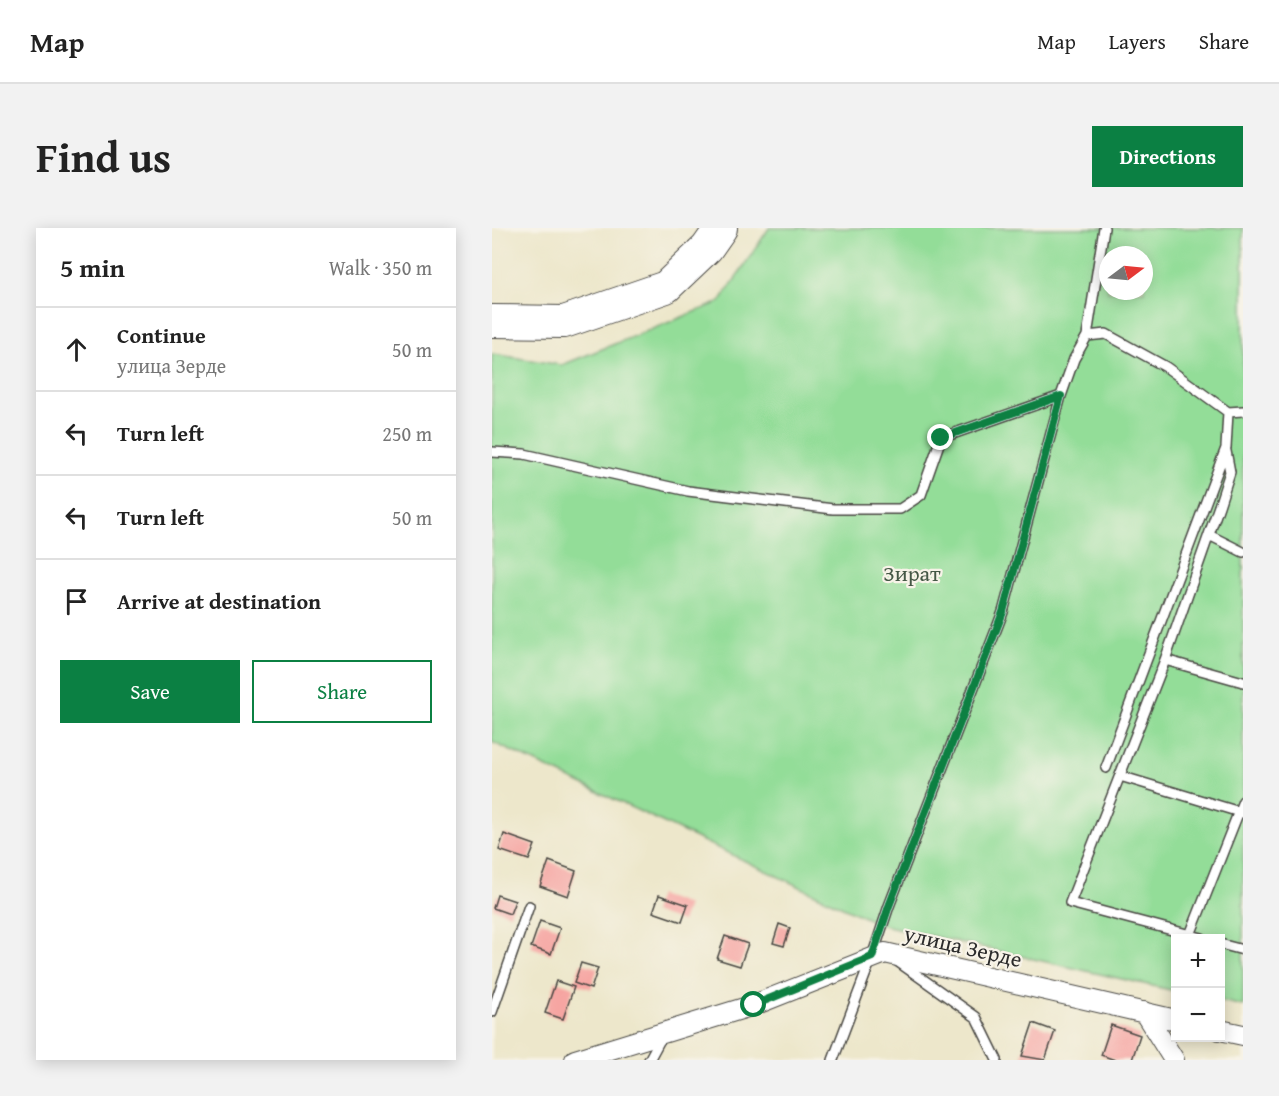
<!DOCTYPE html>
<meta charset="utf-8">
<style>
:root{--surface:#fff;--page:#f2f2f2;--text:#222;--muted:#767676;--line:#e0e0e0;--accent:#0b8043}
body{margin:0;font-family:"Gentium Book Plus",serif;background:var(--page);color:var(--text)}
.controls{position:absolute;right:18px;bottom:18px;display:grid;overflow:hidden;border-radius:0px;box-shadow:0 3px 15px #0003}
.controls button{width:54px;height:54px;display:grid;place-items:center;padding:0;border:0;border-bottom:2px solid var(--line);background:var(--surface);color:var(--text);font:30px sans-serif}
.compass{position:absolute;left:607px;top:18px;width:54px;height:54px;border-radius:50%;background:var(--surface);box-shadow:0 3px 15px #0003;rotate:74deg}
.stop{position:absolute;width:18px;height:18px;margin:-14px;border:4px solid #0b8043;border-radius:50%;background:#fff}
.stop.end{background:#0b8043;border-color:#fff;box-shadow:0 2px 6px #0008}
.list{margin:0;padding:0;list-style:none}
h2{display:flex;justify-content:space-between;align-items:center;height:78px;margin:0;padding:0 24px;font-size:26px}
h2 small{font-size:20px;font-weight:400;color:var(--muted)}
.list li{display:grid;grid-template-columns:39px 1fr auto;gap:18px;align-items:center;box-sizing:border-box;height:84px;padding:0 24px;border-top:2px solid var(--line)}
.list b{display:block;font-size:22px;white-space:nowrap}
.list p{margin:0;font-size:20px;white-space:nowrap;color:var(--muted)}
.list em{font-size:20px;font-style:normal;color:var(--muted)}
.actions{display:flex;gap:12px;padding:18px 24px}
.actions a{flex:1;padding:14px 0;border:2px solid var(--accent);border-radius:0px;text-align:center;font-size:21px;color:var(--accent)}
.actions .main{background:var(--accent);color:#fff}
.icon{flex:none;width:33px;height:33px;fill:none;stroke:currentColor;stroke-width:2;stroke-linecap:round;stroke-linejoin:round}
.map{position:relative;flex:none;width:751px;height:832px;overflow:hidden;border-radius:0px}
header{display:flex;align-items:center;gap:36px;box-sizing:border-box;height:84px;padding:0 30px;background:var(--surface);border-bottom:2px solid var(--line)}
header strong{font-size:28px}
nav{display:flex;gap:33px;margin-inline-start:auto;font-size:21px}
.intro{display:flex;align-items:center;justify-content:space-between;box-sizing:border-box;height:144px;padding:0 36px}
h1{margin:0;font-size:42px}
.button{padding:15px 27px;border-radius:0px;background:var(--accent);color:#fff;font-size:21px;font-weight:700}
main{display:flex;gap:36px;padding:0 36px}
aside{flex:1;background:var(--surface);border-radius:0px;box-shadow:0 3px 15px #0003}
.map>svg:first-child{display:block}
.green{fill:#93dd98;stroke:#5f8462;stroke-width:1.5;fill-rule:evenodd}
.building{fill:#f6a4a1}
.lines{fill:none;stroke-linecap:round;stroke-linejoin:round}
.service-casing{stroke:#484743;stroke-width:12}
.minor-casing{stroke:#484743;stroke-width:22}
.trunk-casing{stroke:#484743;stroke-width:34}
.service{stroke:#fff;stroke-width:9}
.minor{stroke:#fff;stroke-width:20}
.trunk{stroke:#fff;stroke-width:32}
.route{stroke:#0b8043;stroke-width:8}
.labels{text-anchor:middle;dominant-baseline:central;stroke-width:4.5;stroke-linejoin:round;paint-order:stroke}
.park-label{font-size:22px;fill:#455846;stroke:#f7f3e8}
.street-label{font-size:22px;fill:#2b2b2b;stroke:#f7f3e8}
</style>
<header>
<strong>Map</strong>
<nav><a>Map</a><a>Layers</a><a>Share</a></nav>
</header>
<div class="intro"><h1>Find us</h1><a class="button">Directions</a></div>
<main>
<aside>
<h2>5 min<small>Walk · 350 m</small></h2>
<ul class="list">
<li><svg class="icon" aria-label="ahead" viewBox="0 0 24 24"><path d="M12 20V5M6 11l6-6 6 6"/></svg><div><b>Continue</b><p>улица Зерде</p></div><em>50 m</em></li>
<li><svg class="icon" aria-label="left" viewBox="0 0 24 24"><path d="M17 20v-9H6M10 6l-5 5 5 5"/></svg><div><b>Turn left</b></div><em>250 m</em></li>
<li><svg class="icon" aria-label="left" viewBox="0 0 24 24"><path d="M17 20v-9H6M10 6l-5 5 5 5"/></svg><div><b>Turn left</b></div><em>50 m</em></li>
<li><svg class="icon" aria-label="arrive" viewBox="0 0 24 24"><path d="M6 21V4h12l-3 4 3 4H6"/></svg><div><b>Arrive at destination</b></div></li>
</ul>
<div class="actions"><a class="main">Save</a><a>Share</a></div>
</aside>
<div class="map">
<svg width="751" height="832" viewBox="0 0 751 832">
<rect width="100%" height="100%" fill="#f7f3e8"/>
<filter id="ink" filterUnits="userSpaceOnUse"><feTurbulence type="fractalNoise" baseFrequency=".0167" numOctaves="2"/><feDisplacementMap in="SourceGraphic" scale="12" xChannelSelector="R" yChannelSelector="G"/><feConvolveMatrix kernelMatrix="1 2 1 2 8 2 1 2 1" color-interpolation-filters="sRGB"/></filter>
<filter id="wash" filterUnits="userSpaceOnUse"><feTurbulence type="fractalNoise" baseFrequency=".008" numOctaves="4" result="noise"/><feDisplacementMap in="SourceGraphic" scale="24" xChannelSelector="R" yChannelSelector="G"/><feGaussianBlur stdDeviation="1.35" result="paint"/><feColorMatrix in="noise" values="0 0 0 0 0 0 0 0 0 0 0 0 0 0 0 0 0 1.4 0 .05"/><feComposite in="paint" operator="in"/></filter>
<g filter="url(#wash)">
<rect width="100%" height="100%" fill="#ede7cb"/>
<!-- green -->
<path class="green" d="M277,0H751V778L729,773L728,710H684L683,763L387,696L0,514V126L70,137L228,74ZM616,27H652V63H616Z"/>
<g id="blocks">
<!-- building -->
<path class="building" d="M12,606L43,617L37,632L7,622Z
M57,633L84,643L76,668L48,658Z
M5,667L23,673L18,686L1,680Z
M167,667L196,677L190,694L161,684Z
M48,693L68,700L59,726L39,719Z
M287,696L298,700L292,718L281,715Z
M233,708L256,716L248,738L225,731Z
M89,735L106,740L99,761L82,755Z
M64,753L82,759L71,791L53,785Z
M541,795L563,803L553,832L530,828Z
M619,797L648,807L640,832H623L609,827Z"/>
</g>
</g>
<g filter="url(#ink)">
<use href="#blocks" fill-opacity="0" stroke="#484743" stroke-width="1.5"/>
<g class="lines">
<defs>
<path id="service" d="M595,108L612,0
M736,184L751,183
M0,224L32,226L196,263L341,281H408L429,267L449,210L569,168
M717,307L751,324
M673,432L751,454
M628,548L751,585
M698,707L751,573
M710,710L578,675L673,432L727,278L738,244L734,223
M728,716L751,722
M405,733L484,789L505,832
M0,784L37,678
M157,832L170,808
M341,832L380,729L397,678L511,384L569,168L582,131L595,108L614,106L674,139L736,184L734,220L614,540"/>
<path id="minor" d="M652,784L682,832
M728,802L751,807
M83,832L262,777L393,725L684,792"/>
<path id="trunk" d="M0,93L72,94L174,59L215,20L229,0"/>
</defs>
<!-- service casing -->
<use href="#service" class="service-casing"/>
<!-- minor casing -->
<use href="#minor" class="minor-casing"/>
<!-- trunk casing -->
<use href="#trunk" class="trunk-casing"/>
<!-- service -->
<use href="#service" class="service"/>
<!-- minor -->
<use href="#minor" class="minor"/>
<!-- trunk -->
<use href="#trunk" class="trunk"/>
</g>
</g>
<g class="lines" filter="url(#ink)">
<!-- route -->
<path class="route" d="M262,777L380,729L397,678L511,384L569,168L449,210"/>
</g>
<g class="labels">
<!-- park labels -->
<g class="park-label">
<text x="420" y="345">Зират</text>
</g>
<!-- street labels -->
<g class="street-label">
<text transform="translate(471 718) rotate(13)">улица Зерде</text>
</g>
</g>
</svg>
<div class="controls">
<button>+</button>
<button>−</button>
</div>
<svg class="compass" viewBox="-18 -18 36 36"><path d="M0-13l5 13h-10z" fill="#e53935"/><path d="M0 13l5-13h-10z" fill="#767676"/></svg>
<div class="stop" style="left:262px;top:777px"></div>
<div class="stop end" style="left:449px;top:210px"></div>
</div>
</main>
